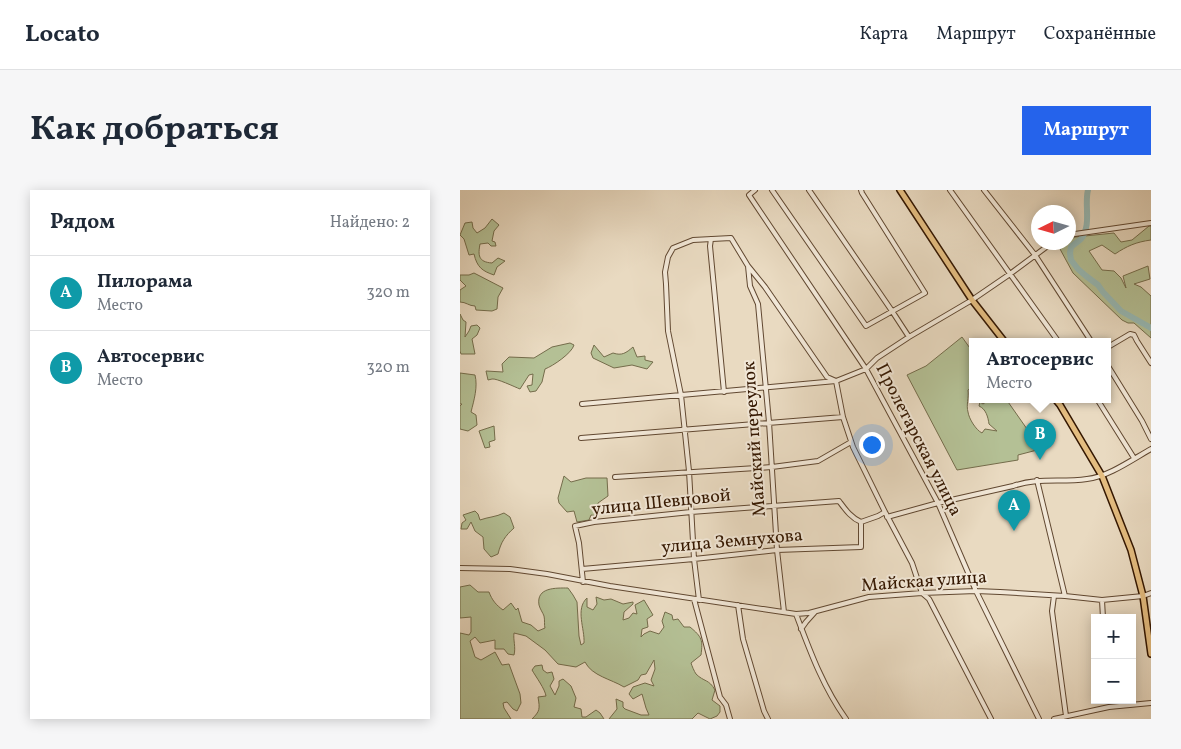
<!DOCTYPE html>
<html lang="ru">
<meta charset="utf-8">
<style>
:root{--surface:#fff;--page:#f6f6f7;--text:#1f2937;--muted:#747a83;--line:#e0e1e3;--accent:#2563eb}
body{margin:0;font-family:Vollkorn,serif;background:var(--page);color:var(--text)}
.controls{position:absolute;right:15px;bottom:15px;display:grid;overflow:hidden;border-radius:0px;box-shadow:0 2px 12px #0003}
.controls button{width:45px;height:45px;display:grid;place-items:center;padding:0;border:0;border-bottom:1px solid var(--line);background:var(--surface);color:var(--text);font:25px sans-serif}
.compass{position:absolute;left:571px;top:15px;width:45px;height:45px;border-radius:50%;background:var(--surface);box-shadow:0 2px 12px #0003;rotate:265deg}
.you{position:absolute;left:411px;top:254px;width:18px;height:18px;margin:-12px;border:4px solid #fff;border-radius:50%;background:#1a73e8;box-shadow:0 0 0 8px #1a73e833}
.badge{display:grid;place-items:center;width:32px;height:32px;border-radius:50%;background:var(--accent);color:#fff;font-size:16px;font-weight:700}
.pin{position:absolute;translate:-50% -41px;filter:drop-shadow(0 1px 2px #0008)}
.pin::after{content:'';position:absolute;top:26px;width:18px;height:15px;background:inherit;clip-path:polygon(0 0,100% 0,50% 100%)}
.popup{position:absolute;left:509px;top:148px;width:142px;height:65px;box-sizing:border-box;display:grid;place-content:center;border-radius:0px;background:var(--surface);filter:drop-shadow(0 1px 4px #0005);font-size:16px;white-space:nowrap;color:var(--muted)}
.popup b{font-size:19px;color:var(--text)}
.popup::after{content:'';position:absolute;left:50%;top:100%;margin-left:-10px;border:10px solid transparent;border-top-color:var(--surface)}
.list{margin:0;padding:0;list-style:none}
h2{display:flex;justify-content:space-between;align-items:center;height:65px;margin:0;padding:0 20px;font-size:21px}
h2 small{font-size:16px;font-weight:400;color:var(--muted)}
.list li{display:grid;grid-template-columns:32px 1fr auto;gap:15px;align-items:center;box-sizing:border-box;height:75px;padding:0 20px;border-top:1px solid var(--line)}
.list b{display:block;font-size:19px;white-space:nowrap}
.list p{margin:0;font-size:16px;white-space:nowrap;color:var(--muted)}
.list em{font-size:16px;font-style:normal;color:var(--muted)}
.map{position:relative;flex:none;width:691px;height:529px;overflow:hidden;border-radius:0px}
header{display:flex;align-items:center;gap:30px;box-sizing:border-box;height:70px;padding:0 25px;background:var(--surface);border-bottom:1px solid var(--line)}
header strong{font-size:24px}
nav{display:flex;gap:28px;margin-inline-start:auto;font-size:18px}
.intro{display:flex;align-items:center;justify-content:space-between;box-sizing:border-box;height:120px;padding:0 30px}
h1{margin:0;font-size:35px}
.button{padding:12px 22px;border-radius:0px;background:var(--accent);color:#fff;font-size:18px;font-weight:700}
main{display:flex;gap:30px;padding:0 30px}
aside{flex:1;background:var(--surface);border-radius:0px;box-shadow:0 2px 12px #0003}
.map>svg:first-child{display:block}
.green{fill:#b4c095;stroke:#746c4b}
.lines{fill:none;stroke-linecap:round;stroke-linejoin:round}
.river{stroke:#97bab6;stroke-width:6}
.minor-casing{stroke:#614831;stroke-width:6}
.major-casing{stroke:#341701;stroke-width:8}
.minor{stroke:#f1e7d7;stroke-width:4}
.major{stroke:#e4bd80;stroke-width:5}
.labels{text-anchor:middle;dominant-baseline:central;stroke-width:4;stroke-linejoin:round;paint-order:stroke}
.street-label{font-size:18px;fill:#341701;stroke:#f1e7d7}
</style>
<header>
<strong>Locato</strong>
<nav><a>Карта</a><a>Маршрут</a><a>Сохранённые</a></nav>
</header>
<div class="intro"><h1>Как добраться</h1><a class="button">Маршрут</a></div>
<main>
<aside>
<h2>Рядом<small>Найдено: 2</small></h2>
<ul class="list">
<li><span class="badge" style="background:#0f9aa8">A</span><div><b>Пилорама</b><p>Место</p></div><em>320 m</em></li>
<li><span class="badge" style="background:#0f9aa8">B</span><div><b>Автосервис</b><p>Место</p></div><em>320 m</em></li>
</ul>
</aside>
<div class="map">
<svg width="691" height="529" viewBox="0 0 691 529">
<rect width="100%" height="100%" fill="#e9dac1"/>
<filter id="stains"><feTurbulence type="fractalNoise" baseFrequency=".004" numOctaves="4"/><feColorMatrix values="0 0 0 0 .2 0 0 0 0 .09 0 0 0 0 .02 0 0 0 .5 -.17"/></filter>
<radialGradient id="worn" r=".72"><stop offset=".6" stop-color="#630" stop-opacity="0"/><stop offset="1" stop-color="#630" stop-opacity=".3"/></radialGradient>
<!-- green -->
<path class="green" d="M32,29L39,35L34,41L32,51L35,52L36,56H31L28,53L20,54C18,65 18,72 32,73L38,68L45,71L37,77L34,85C22,81 17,77 14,64L9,65L4,49L0,45L5,33L12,32L13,38L17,43L25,38Z
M689,36H691V50C676,52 667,56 655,64L642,55L629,61L642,80L654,81L661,88L666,98L663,86L688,76L690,89L674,94L681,97L691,106V148L674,133H668L662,130L638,107L613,83L600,59L602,53L608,52L609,50L615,47L654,43L661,52L672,50Z
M14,83L43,98L38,107L37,119L32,121L16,120L15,116C9,116 6,112 0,112V100L6,96L0,90V85H9Z
M0,124L3,130L6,132L5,147L9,141L11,136L17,135L20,138L17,145L12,149L15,164H1L0,161Z
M502,147L512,161V197L508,200C509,208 506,215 508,222C509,229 516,240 522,243L525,239L537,241L529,234C528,227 526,219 519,216L520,212L523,214L530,209H546L581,259L558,265V270L497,280L447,185L466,176Z
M110,153L114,155C112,163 93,176 85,179L82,192L76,201L70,202L67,196L72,195L73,184L69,185L60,199C55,197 36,188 32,189C31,189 29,190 28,190L26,181L43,182L42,174L49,167L74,168L92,157Z
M134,155L144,167L153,163C162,166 166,163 173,157L177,167L185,166V170L193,172L187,179L172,175L154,178L133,168L131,163Z
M0,183L15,185C18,197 14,210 11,222L16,225L17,235L8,241L0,239V216L2,214H0Z
M34,236L35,250L29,252L30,257L25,258L19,241Z
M104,286L111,292L126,288H147L148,306L138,313V326L131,325L129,330L117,332L114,321L107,322L99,313L98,308Z
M15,321L18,324L20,330C28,327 36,327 44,323L50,327L54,338C45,346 41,352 38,364L31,367L24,359L23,347L15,341L11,332L7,339H1L2,333L6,330L3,325Z
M10,395L18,402H29C32,410 36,415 43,420L51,413L56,420L58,418L62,432L71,435L78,441L85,438C84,435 85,430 84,426C83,423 80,419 79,415C76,397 96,398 108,398L113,405L117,412L119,446L121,455L124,453C125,439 115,419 127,408V417L133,420L137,414L136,407L144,410L151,409L163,414L173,412V414L164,422L163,430L169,428L173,423L177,424L175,415L184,410L193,425L187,429L188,437L182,439L181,447L184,444L190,441L199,444L204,437L202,431L205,422L212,425L213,430L218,429L224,437H230C242,447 243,450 241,465L231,473C232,476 234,481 236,484C244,492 249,489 255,500L252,510L260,516V522L257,526L250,529L238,523L232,529H149L157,519L156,509L163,512V517L165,519L181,525H189L186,518L182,504L173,509L169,504L173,497L185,493L194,496L191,490L195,479L194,470L186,484L181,485L178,490L164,497C151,489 132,486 125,472L116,477L98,474L85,460L66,446L54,443C53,450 56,457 54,465L48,464L44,459H35V450L20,453L15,447L10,451L15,467L21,470L35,462L42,475L49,474L60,504L61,513L57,521L53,519L47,512L43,513L44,518L51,529H0V443L9,445L11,442V427L0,428V397Z
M82,475L83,480L87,483L92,482L94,489L90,496L95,505L99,496V491L103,489L111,496L116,508L114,517L121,519L122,527H126L136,520L140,523L144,529H72C80,521 80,519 78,507L86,506C85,499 76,487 72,480L75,476Z"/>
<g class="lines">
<!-- river -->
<path class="river" d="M628,0C624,15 632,35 621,49C618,52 614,54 611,57L610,63L611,70L618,79L626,86L638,95L643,102L661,121L691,138"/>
<defs>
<path id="minor" d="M295,0L289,5L406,179L478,313L516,401L579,529
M312,0L406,136L465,103L402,3L401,0
M349,0L432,121L449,147
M490,0L598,151
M524,0L575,65L631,151
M608,45L691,33
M251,49L250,56L264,202
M288,76L290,96L298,114L309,232L317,360L324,422
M648,157L670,144L674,145L677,151L691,173
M648,176L682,231L691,249
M637,209L674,268
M122,214L376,191L406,179L417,168L449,147L512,110L550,84L593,52
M121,248L383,227
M155,287L312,277L358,271L391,252
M577,290L605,406
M427,327L478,313L553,296C579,287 601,293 627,289C648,287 673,269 691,259
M0,378L50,379L87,384L150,396L336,424L349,423L409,407L462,403L516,401L540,402L605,406L642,410L683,406L691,403
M122,379L234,369L317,360L401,357V332
M123,392L119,353L115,336L134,332L231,322L379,311C385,319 391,328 401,332L418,326L425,322
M594,406L592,421L595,444L606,526
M234,409L260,507L266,515L270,529
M239,410L234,369L229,281L221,205L208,141L206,94L205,82L208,67L213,58L233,50L271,48L288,76L305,97L367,187L376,191L383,227L393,257L425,322L452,373L462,403L469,409L531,529
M642,410L643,428
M278,415L283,449L304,521L308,529
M336,424C350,461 363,497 386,529
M341,439L346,432L355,422
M594,529L649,517L691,513"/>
<path id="major" d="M440,0L512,110L544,151
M595,209L600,215L642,286L671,360L683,406L691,464"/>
</defs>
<!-- minor casing -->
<use href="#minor" class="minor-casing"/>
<!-- major casing -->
<use href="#major" class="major-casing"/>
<!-- minor -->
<use href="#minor" class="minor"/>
<!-- major -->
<use href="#major" class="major"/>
</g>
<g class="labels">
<!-- street labels -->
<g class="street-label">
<text transform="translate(295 249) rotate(-94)">Майский переулок</text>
<text transform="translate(458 250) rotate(63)">Пролетарская улица</text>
<text transform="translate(201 313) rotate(-6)">улица Шевцовой</text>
<text transform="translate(272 352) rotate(-5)">улица Земнухова</text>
<text transform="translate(464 392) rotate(-4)">Майская улица</text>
</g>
</g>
<rect width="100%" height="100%" filter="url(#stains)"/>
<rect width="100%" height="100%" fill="url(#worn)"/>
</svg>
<div class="controls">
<button>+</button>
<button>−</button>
</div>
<svg class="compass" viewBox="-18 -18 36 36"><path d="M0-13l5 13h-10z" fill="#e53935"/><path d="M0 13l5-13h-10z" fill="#747a83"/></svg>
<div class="you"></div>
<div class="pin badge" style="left:554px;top:341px;background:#0f9aa8">A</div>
<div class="pin badge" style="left:580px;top:270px;background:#0f9aa8">B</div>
<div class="popup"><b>Автосервис</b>Место</div>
</div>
</main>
